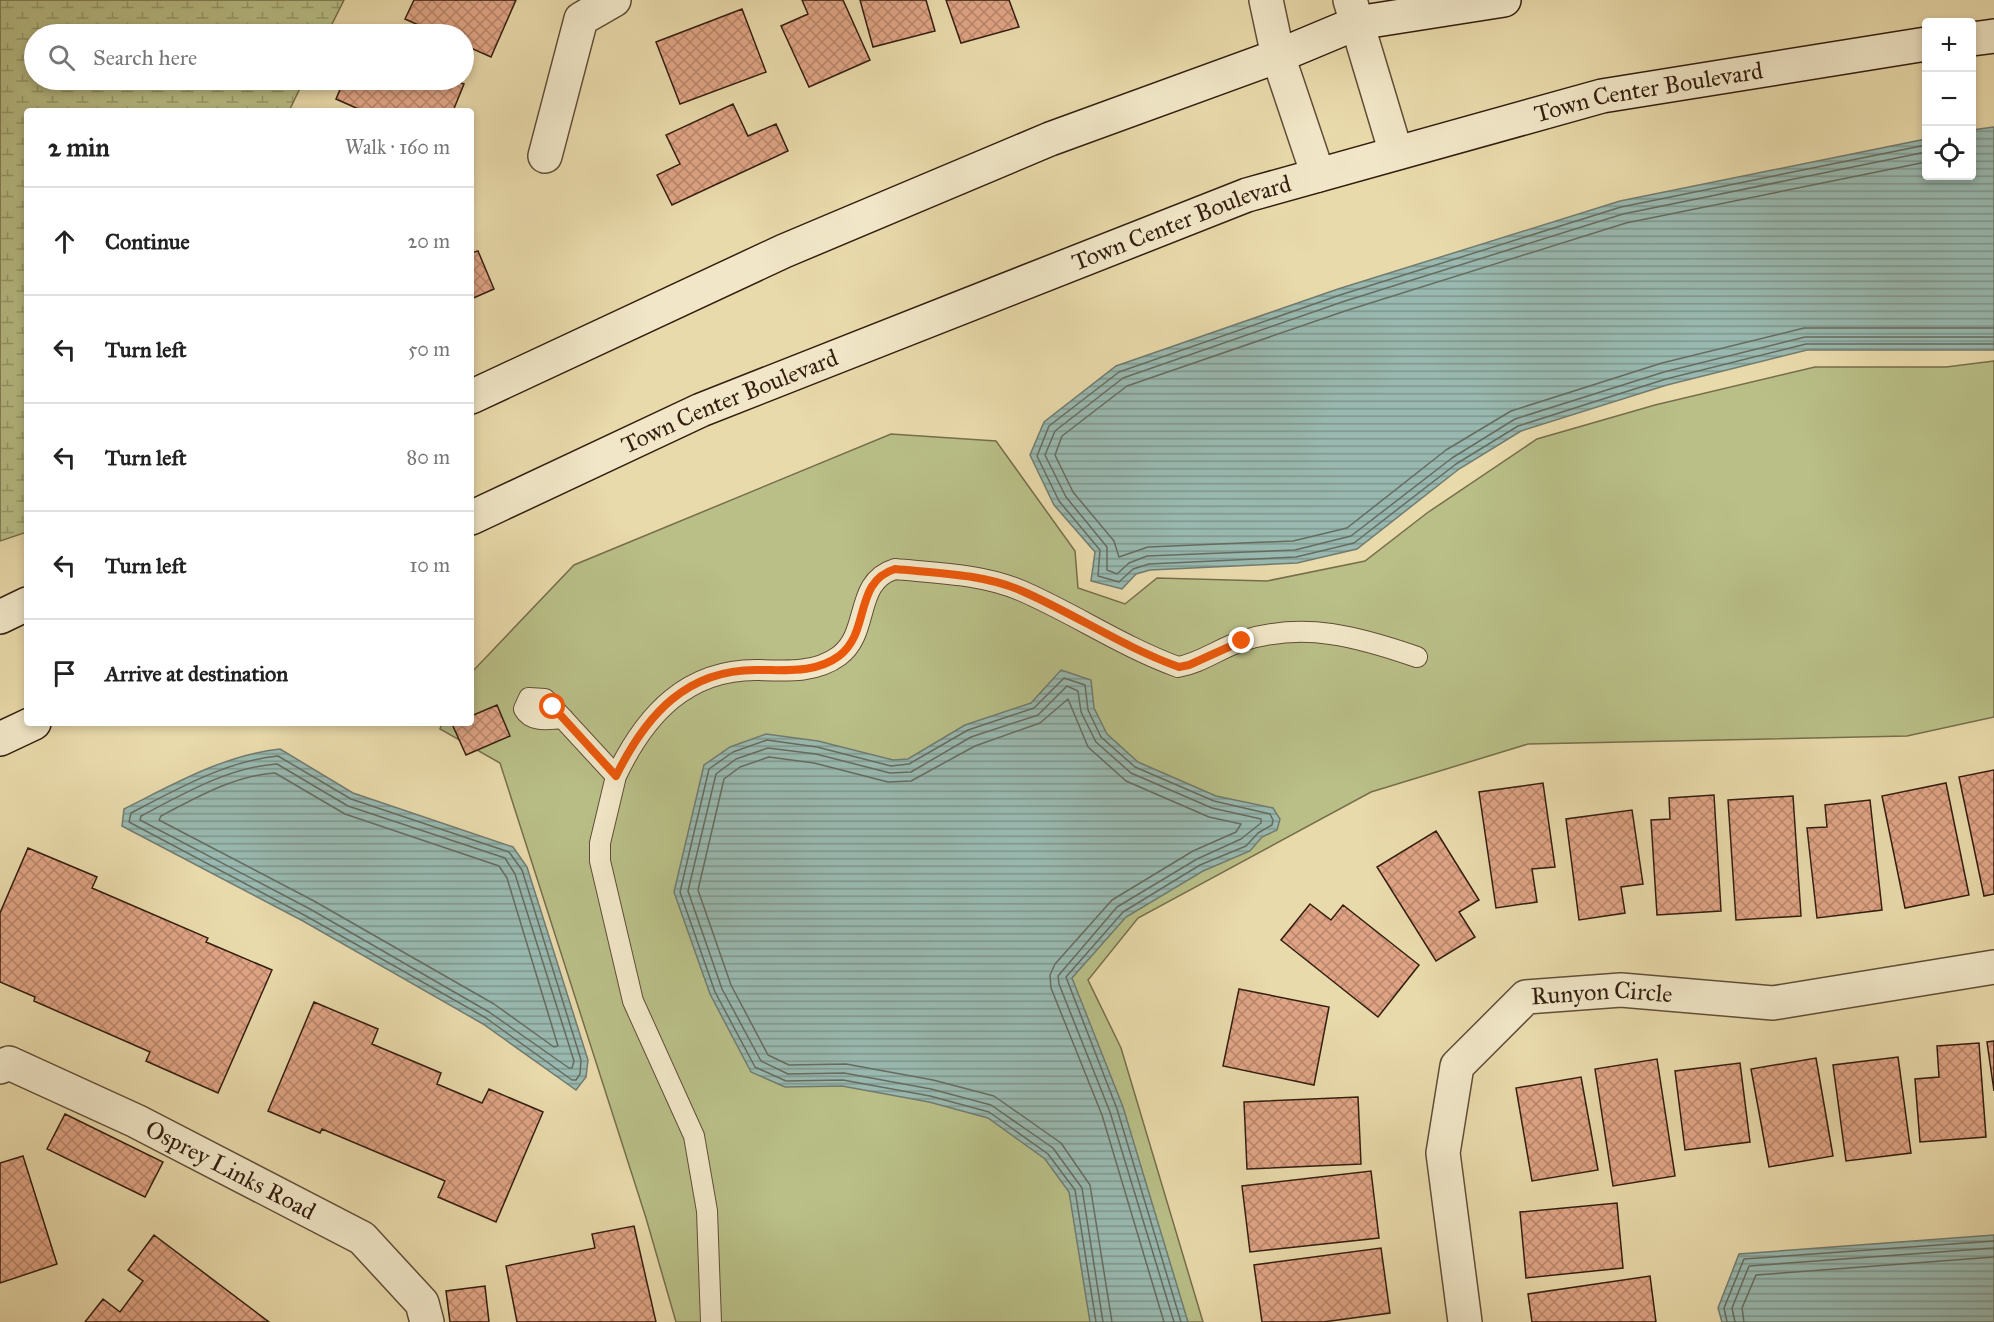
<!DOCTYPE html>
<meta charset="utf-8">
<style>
:root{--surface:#fff;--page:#f6f6f6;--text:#222;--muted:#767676;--line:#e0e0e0}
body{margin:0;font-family:"IM FELL Great Primer",serif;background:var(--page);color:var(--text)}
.controls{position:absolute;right:18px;top:18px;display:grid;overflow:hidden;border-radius:6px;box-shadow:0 3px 9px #0003}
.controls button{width:54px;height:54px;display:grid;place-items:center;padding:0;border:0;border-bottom:2px solid var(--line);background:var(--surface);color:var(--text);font:30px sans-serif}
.stop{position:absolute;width:18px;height:18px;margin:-14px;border:4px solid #ea580c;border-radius:50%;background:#fff}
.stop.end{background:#ea580c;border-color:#fff;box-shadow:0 2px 6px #0008}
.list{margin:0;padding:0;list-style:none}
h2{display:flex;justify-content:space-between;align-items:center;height:78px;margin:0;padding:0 24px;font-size:26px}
h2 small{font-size:20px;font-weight:400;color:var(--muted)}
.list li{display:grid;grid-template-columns:39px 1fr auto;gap:18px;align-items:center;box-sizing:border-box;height:108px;padding:0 24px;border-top:2px solid var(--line)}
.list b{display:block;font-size:22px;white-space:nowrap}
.list em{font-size:20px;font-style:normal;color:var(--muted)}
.icon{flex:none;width:33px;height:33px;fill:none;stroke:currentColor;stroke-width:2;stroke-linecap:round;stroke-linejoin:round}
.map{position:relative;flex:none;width:1994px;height:1322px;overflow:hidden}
.search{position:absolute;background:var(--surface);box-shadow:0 3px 9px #0003;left:24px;top:24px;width:450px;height:66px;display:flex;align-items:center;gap:15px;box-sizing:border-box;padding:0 21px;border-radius:33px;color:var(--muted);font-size:22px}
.panel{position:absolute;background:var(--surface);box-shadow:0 3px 9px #0003;left:24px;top:108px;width:450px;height:618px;border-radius:6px}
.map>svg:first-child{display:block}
.green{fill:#b9bf87;stroke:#766e4c;stroke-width:1.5}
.wetland{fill:url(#wetland-marsh);stroke:#766e4c;stroke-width:1.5}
.water{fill:url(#water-rules);stroke:#717b70;stroke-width:1.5}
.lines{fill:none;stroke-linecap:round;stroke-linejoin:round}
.shore{stroke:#666c60;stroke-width:1.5}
.building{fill:url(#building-cross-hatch);stroke:#341e10;stroke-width:1.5}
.lane-casing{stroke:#614d37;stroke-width:22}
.street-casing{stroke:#614d37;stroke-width:36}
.secondary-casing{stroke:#341e10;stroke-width:36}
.lane{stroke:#f1e7c8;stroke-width:20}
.street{stroke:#f1e7c8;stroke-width:33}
.secondary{stroke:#f1e7c8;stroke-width:33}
.route{stroke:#ea580c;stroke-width:8}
.labels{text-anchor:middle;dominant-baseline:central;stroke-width:6;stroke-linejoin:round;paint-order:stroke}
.street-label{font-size:24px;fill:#341e10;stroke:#f1e7c8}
</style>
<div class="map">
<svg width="1994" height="1322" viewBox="0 0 1994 1322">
<defs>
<pattern id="wetland-marsh" width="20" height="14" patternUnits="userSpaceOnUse" patternTransform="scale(1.5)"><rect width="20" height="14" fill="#b9bf87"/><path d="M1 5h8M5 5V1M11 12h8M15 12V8" fill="none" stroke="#979b6d"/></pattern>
<pattern id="water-rules" width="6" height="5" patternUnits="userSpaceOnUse" patternTransform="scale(1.5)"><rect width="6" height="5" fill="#99b9b0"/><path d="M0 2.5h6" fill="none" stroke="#7e968e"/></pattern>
<pattern id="building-cross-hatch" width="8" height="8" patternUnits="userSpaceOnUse" patternTransform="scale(1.5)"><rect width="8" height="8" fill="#e0a485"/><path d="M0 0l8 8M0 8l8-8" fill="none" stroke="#b6856b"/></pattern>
</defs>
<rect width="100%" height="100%" fill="#e9daab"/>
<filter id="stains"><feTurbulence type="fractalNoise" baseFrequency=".00333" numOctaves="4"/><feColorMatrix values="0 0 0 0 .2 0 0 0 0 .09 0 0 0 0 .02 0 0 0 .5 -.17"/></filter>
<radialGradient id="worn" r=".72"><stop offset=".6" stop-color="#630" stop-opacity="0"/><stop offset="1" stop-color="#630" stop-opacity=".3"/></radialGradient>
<!-- green -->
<path class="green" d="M1994,361V717L1907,736L1528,744L1371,792L1138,918L1088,980L1121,1048L1203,1322H676L646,1218L500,763L440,729L442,723H471V673L574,565L891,434L996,441L1075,551L1078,588L1125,604L1157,578L1267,581L1365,561L1427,513L1537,439L1655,405L1815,367H1946Z"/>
<!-- wetland -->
<path class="wetland" d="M0,0H344L327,34H34V80H304L289,111H27V532L0,541Z"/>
<!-- water -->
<path class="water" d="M1994,127V350H1807L1667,385L1521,431L1459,469L1357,549L1297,563L1150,570L1136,574L1122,589L1091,581L1095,552L1054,505L1030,455L1044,422L1116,366L1338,289L1620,201L1926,139V176H1972V130Z
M1061,670L1091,680L1094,708L1107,734L1138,762L1216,796L1273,808L1280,819L1277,830L1262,837L1250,851L1203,871L1126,917L1072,978L1123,1107L1188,1322H1090L1069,1192L1045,1159L988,1118L929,1102L842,1086L785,1087L751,1072L710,994L674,892L704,765L730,747L766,734L818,741L893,760L908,759L965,725L1031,703Z
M280,749L353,793L513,847L527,867L588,1060L586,1077L576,1090L483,1024L303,921L122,826L124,809C174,784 224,755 280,749Z
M1994,1235V1322H1722L1718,1308L1739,1254Z"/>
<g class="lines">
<!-- shore -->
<path class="shore" d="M1926,145L1621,207L1340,295L1119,372L1049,426L1037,456L1059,501L1100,550L1098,576L1119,582L1133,569L1149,564L1296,557L1354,543L1456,464L1518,426L1666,379L1806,344H1994
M1926,152L1623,214L1342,302L1123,378L1055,431L1045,455L1066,497L1107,547V570L1117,574L1129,563L1147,556L1295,550L1351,536L1452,458L1515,419L1664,372L1805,337H1994
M1926,162L1626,223L1345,311L1127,386L1062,436L1055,455L1073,492L1114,541L1119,557L1148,547L1293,541L1347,528L1446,450L1511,411L1662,363L1804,328H1994
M278,756L351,799L509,852L522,870L581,1060L580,1074L576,1080H572L486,1018L306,916L129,822L131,813C177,789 226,761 278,756Z
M277,764L348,806L505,858L515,874L574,1061L572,1068H569L489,1012L310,909L140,820L141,816C183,794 229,767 277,764Z
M275,773L345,814L499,866L507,878L558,1046L554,1047L494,1004L314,901L159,820L161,816C195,798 236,775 275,773Z
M1096,1322L1075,1190L1048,1154L989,1112L930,1096L843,1080L786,1081L755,1067L715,992L680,892L709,769L733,752L767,740L817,747L891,766L909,764L968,730L1034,708L1064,678L1085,685L1088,710L1101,737L1135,767L1214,801L1270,814L1273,820L1272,825L1258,833L1246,846L1200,865L1123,912L1066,977L1117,1109L1181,1322
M1103,1322L1082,1188L1053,1148L991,1105L931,1089L844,1073L788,1074L761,1061L722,989L688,891L716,774L736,759L768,748L816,754L890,773L911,772L971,737L1038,715L1067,686L1078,691L1081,712L1096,742L1131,773L1212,808L1261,819V823L1241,839L1197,859L1117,907L1058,976L1059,984L1110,1112L1174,1322
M1112,1322L1090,1185L1061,1143L994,1096L933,1080L846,1064L789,1065L768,1055L731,985L698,890L724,779L740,767L769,757L814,763L888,782L911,781L975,746L1040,723L1068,699L1088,747L1126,781L1209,817L1241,824L1236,832L1193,851L1112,900L1055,964L1050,975L1051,988L1102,1115L1164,1322
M1727,1322L1724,1308L1744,1259L1994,1241
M1735,1322L1732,1308L1749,1266L1994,1248
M1744,1322L1742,1308L1756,1275L1994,1257"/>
</g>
<!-- building -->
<path class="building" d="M414,0H516L491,57L464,45V34H439L405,19Z
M802,0H843L870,60L809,87L781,26L808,14Z
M860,0H926L935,31L873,47Z
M946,0H1009L1019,27L961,43Z
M742,9L766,72L680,104L656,42Z
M344,80H452L464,84L453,111H363L336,99Z
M733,104L748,136L776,124L788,151L672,205L657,175L680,164L666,135Z
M478,251L494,289L471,299V253Z
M497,705L510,736L466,755L452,724L471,723V716Z
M1994,770V894L1984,896L1959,777Z
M1543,783L1555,867L1532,869L1537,902L1496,908L1479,792Z
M1946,783L1969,895L1905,908L1882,796Z
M1714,795L1721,911L1657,915L1651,820L1670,819L1669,798Z
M1793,796L1801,916L1736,920L1728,800Z
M1870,800L1882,910L1817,918L1807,828L1827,827L1825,805Z
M1632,810L1643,884L1621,887L1625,913L1579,920L1566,819Z
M1436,831L1479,900L1459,912L1475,937L1436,961L1377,867Z
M28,848L97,877L92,888L208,938L206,942L272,970L218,1093L146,1061L150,1052L34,1001L35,997L0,982V913Z
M1310,904L1331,920L1343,905L1419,965L1378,1017L1281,940Z
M1239,989L1329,1007L1314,1085L1223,1066Z
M314,1002L378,1029L372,1044L441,1073L437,1084L482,1103L489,1089L543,1112L496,1222L438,1197L445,1181L322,1129L320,1133L268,1111Z
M1994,1041V1091L1987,1042Z
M1979,1043L1986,1137L1920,1142L1915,1079L1939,1077L1937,1046Z
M1898,1057L1911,1153L1846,1161L1833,1065Z
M1816,1058L1833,1156L1769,1167L1751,1069Z
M1657,1059L1675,1176L1613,1186L1595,1069Z
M1740,1063L1750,1142L1685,1150L1675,1071Z
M1581,1077L1598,1170L1532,1181L1516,1088Z
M1358,1097L1361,1164L1247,1169L1244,1102Z
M65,1114L163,1162L145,1197L47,1149Z
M23,1156L57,1264L0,1283V1163Z
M1371,1171L1379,1238L1250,1252L1242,1186Z
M1617,1203L1623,1268L1526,1278L1520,1212Z
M634,1226L656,1322H517L506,1266L595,1248L592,1234Z
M154,1235L269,1322H85L103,1299L120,1312L143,1281L128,1270Z
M1381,1248L1390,1313L1323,1322H1262L1254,1265Z
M1650,1276L1656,1322H1532L1528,1294Z
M485,1286L489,1322H450L446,1291Z"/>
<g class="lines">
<defs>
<path id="lane" d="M563,718C549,719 532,723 524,709L529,698L545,699L616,776L600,843V861L633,1001L694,1136L707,1211L711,1322
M616,776C645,715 687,668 760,670C787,671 816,673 839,656C871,632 853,582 895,569C936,573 984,574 1022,591C1075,614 1123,647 1178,667C1201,663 1220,648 1242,641C1304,621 1359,637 1417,657"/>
<g id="street">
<path d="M1266,0L1278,56L1318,175"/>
<path d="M1350,0L1396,153"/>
<path d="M545,156L581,19L614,0"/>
<path id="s1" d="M0,1067L9,1063L136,1121L362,1238L422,1303L427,1322"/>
<path id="s2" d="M1465,1322L1443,1153L1457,1066L1526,997L1621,990L1773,1003L1994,967"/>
</g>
<g id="secondary">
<path d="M1972,39L1994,36"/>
<path d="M471,397L784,251L1050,139L1278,56L1357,23L1504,0"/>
<path id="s3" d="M471,518L701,410L1247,195L1602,96L1926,44"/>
<path d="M0,617L27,604"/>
<path d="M0,739L34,723"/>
</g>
</defs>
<!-- lane casing -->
<use href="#lane" class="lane-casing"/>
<!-- street casing -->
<use href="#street" class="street-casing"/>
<!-- secondary casing -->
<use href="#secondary" class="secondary-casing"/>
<!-- lane -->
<use href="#lane" class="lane"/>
<!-- street -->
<use href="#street" class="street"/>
<!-- secondary -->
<use href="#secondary" class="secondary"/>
</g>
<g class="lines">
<!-- route -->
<path class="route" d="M553,707L616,776C646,715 687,668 760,670C787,670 816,673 839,656C871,632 853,582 895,569C936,573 984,574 1022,591C1075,614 1123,647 1179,667L1189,665L1242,641"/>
</g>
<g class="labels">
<!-- street labels -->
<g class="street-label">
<text stroke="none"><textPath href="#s3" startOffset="1256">Town Center Boulevard</textPath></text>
<text stroke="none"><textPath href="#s3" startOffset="770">Town Center Boulevard</textPath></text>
<text stroke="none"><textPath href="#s3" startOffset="284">Town Center Boulevard</textPath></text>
<text stroke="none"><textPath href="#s2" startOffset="432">Runyon Circle</textPath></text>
<text stroke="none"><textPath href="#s1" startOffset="256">Osprey Links Road</textPath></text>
</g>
</g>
<rect width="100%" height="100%" filter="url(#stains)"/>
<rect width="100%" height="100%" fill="url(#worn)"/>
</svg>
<div class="controls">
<button>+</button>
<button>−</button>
<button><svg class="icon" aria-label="locate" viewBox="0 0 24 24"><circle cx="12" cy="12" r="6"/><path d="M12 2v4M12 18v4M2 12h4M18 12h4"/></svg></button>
</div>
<div class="stop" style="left:553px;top:707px"></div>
<div class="stop end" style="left:1242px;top:641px"></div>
<div class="search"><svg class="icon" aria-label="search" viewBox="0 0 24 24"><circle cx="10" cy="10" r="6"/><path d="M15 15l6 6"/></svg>Search here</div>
<section class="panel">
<h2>2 min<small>Walk · 160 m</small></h2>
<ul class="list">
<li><svg class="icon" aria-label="ahead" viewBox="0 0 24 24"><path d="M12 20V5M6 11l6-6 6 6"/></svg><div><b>Continue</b></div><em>20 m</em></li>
<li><svg class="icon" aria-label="left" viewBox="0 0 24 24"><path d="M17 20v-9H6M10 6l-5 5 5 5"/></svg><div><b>Turn left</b></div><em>50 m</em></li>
<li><svg class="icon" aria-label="left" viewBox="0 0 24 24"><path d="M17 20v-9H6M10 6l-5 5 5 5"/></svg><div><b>Turn left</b></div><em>80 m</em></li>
<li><svg class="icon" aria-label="left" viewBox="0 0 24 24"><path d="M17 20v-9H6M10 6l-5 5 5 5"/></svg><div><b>Turn left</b></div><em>10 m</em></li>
<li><svg class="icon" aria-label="arrive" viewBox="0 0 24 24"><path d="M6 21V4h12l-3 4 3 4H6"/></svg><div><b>Arrive at destination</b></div></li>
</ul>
</section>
</div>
